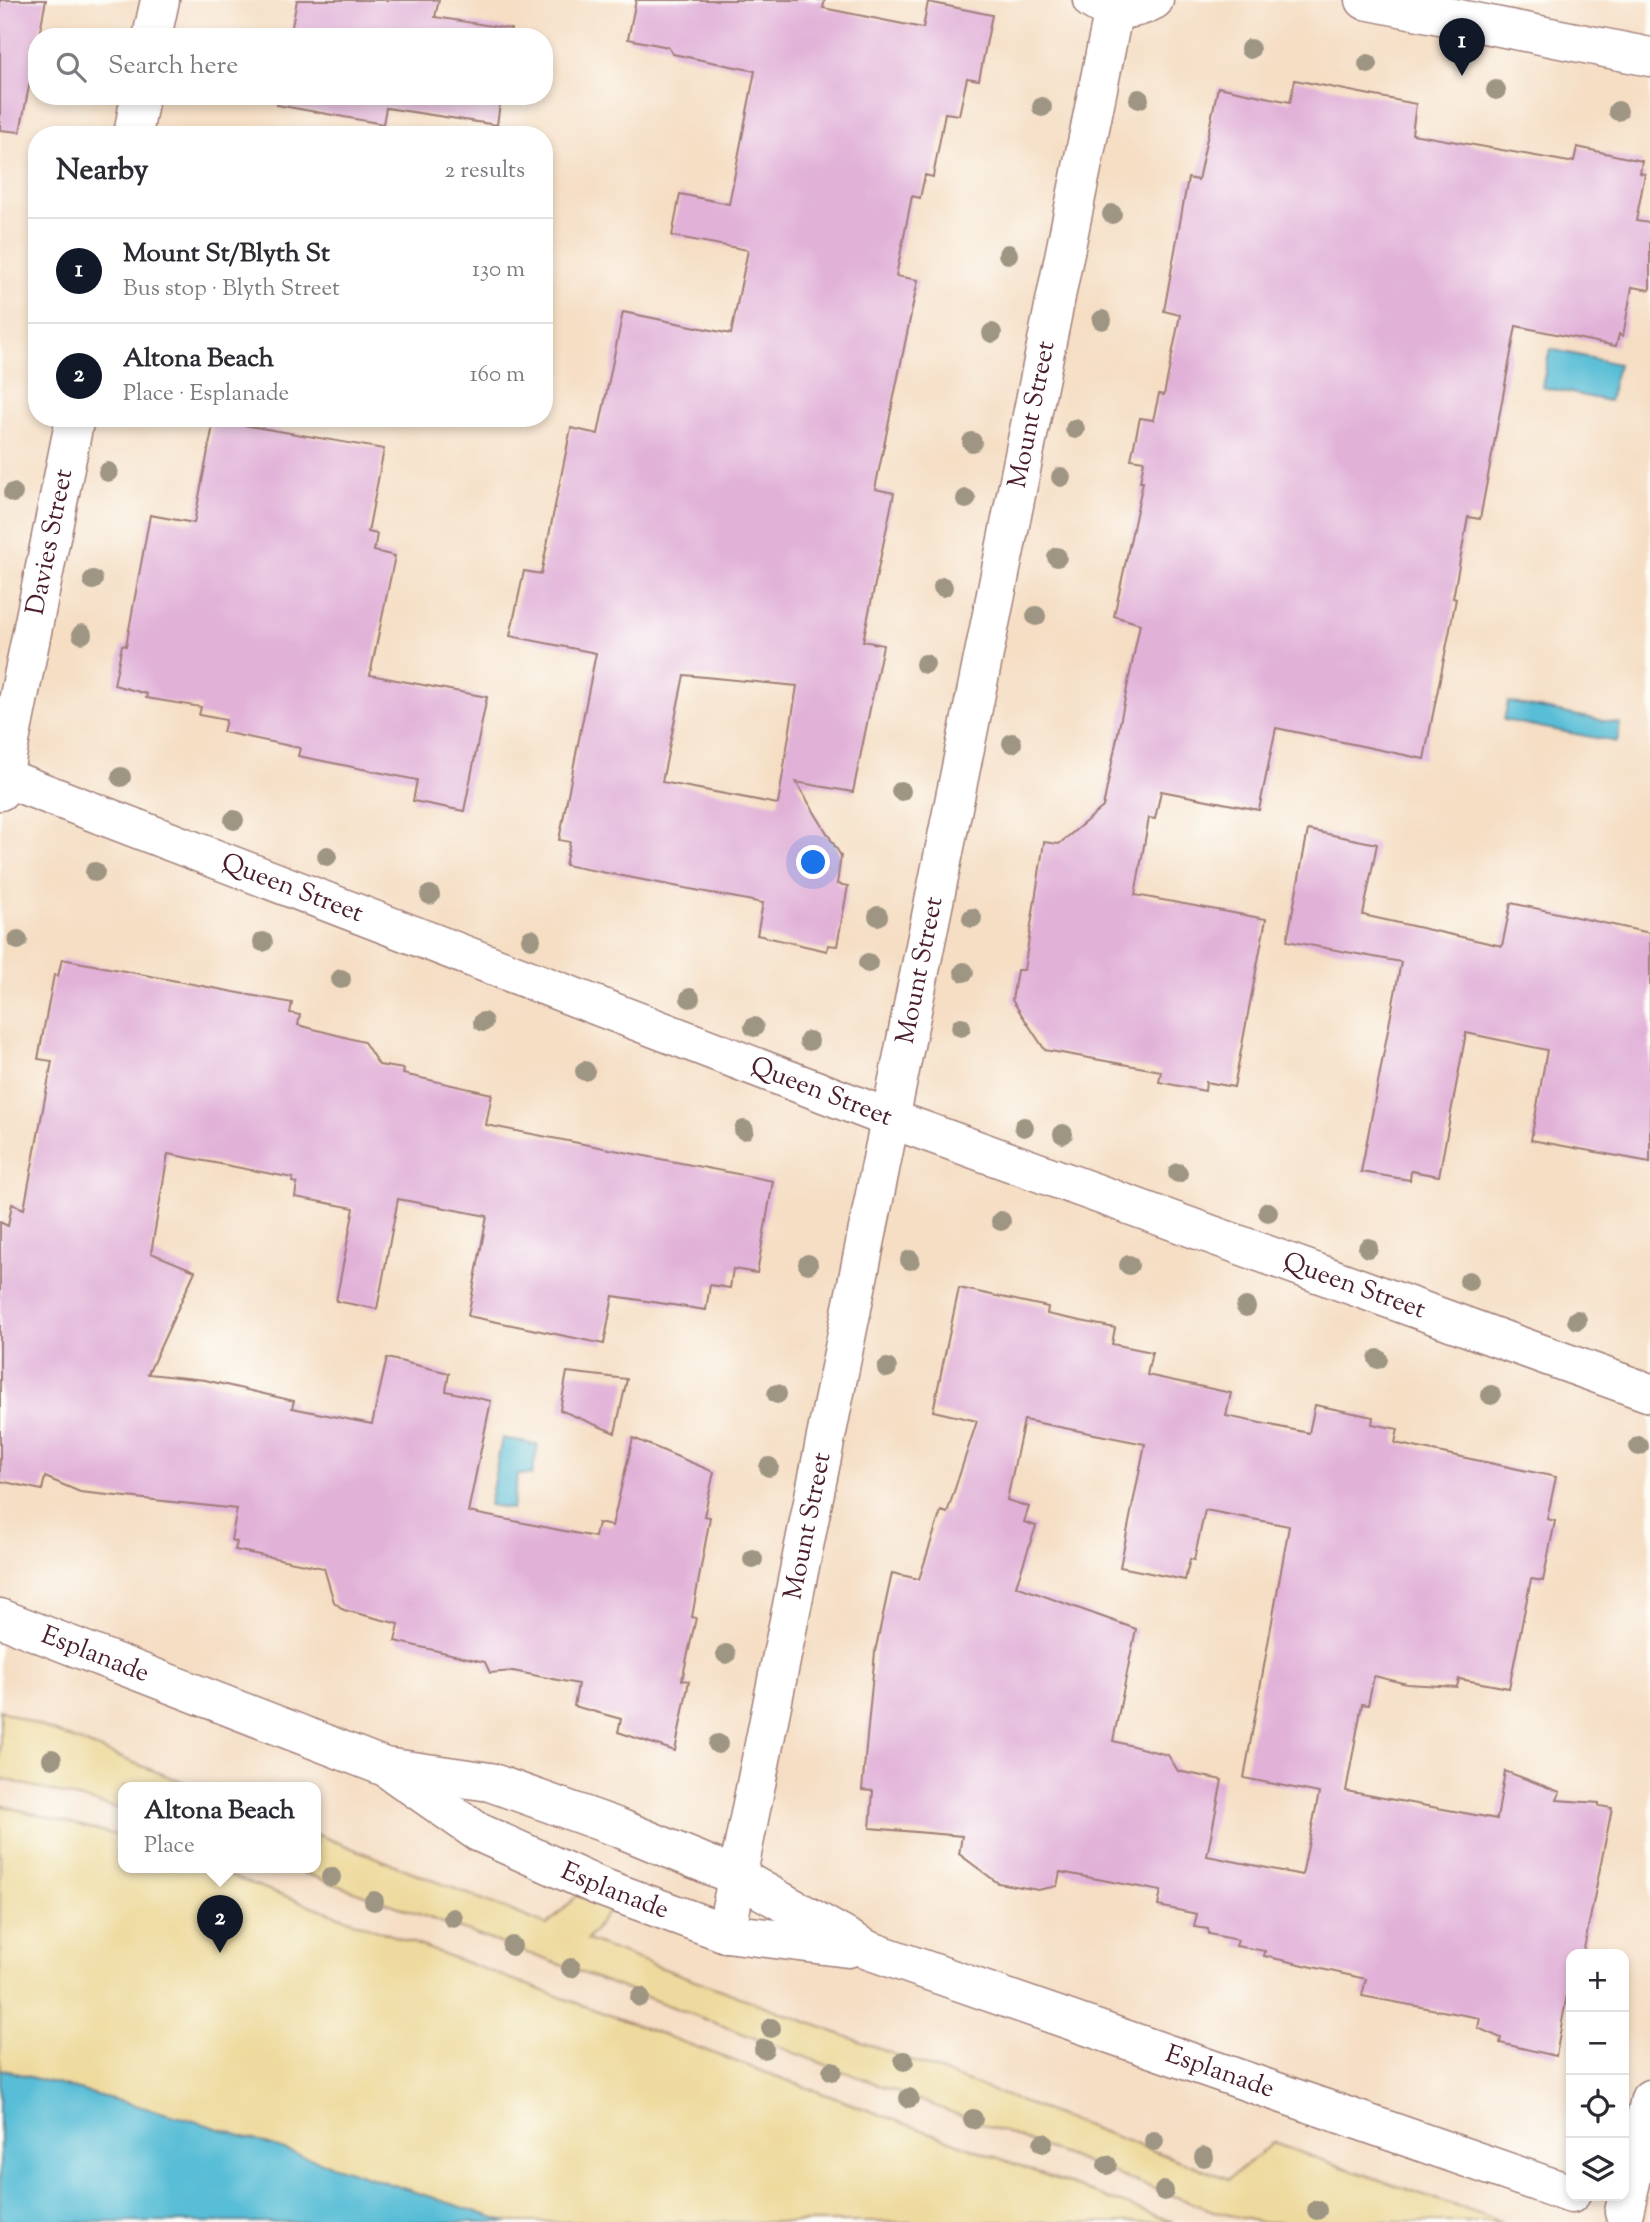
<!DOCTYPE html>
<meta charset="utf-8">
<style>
:root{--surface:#fff;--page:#f2f2f3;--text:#2b2b33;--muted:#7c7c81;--line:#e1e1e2;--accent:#111827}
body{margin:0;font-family:"Sorts Mill Goudy",serif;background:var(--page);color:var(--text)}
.controls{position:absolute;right:21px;bottom:21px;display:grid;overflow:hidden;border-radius:14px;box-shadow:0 4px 10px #0003}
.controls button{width:63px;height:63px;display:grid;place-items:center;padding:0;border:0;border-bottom:2px solid var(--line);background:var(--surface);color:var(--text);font:35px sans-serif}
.you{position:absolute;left:814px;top:863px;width:24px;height:24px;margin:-18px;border:5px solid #fff;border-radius:50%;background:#1a73e8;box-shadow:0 0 0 10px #1a73e833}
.badge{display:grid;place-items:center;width:46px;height:46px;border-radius:50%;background:var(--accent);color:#fff;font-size:23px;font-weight:700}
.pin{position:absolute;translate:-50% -58px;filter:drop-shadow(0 2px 4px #0008)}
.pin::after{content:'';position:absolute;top:37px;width:24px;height:21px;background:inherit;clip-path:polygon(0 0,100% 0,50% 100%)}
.popup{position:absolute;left:118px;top:1782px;width:203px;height:91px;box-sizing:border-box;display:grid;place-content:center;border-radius:14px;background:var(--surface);filter:drop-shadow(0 2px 5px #0005);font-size:23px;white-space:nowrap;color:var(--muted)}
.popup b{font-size:26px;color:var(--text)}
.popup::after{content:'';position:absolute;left:50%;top:100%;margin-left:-14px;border:14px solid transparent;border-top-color:var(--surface)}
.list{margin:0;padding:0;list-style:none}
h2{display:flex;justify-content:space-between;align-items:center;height:91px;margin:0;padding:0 28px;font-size:30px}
h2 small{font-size:23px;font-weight:400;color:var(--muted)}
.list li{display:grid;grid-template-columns:46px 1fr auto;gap:21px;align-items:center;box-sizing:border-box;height:105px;padding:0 28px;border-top:2px solid var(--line)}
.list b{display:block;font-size:26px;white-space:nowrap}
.list p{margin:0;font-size:23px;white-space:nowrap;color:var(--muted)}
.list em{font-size:23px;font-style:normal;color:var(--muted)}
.icon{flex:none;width:38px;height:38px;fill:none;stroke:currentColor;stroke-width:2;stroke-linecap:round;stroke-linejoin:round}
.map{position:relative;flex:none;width:1650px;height:2222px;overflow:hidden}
.search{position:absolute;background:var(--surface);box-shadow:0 4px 10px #0003;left:28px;top:28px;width:525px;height:77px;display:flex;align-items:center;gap:18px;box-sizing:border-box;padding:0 24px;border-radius:28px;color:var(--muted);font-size:26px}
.panel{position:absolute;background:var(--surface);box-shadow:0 4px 10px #0003;left:28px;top:126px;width:525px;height:301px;border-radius:28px}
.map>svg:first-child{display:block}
.sand{fill:#eeda9e;stroke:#9c7c64;stroke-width:2}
.water{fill:#58bdd6;stroke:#516e80;stroke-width:2}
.building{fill:#e1b1d8;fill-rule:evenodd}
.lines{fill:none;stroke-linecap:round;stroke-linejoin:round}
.minor-casing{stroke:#a07e78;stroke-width:41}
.major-casing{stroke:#a07e78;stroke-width:41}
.minor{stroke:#fff;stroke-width:38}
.major{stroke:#fff;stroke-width:38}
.tree{fill:#9e9583}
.labels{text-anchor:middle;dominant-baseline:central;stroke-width:5;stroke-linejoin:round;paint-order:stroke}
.street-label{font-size:26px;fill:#4a1f2b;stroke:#fdfcf7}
</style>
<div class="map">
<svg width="1650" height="2222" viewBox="0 0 1650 2222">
<rect width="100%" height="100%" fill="#fdfcf7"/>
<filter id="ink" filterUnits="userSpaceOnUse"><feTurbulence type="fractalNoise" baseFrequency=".0143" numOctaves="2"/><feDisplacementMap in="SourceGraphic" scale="14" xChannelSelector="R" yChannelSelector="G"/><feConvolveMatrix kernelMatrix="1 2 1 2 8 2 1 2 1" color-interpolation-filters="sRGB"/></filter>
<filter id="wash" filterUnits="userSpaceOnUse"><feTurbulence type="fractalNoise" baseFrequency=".00686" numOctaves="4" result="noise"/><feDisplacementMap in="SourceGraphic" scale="28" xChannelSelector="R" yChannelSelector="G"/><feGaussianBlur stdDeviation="1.57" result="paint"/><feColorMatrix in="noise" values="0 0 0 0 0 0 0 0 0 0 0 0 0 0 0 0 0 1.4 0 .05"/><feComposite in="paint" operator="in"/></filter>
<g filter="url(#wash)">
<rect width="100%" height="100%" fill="#f5dec4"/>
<!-- sand -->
<path class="sand" d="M0,1710L195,1787H124V1810L0,1778Z
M0,1805L124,1837V1867H206L1173,2222H508L201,2123L0,2069Z
M316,1834L547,1925L579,1894L612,1907L587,1940L1229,2179L1273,2143L1502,2222H1260L1216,2212L572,1969L287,1867H316Z"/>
<!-- water -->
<path class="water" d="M1550,349L1618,364L1609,401L1542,387Z
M1508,702L1620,724L1617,742L1504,720Z
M502,1438L538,1445L532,1475L518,1474L512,1509L489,1505Z
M0,2069L201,2123L508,2222H0Z"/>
<g id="blocks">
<!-- building -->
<path class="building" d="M0,0H46L20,132L0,130Z
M297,0H439L435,17L511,29L510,37H290Z
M636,0H825L823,8L923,28L928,2L992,15L979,80L967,78L959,115L945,113L933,177L925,175L920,198L912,196L896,276L918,280L875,489L894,493L863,641L883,645L853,792L796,782L841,856L837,884L848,886L837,946L828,945L827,951L757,935L763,903L565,865L570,842L559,840L596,653L510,636L524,571L541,574L571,428L598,434L623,312L731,334L748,250L672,236L680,194L729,204L755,71L673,54L668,47L628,39ZM684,675L797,686L778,804L662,782Z
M1295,80L1416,104L1412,134L1569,162L1574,161L1577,147L1642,161L1640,173L1645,174L1636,221L1650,223V290L1632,287L1623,336L1619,334L1616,346L1516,326L1480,519L1468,517L1453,598L1456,599L1424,759L1276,728L1259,810L1161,791L1155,819L1149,818L1135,895L1266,919L1234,1087L1206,1082L1205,1091L1159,1082L1161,1071L1045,1050L1012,1000L1017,970H1024L1044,842L1059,844L1103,807L1140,624L1114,616L1143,482H1140L1144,461L1131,459L1140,418L1153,420L1159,394L1164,395L1180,315L1164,311L1188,178L1198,180L1218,87L1290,102Z
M278,96H501L497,125L386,108L383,124L277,105Z
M214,420L384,449L368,532L377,534L374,551L395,556L370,675L487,697L464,811L413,801L417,780L298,756L300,748L223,732L226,720L199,715L201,707L146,698L147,694L114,685L122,645L126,646L150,515L194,523Z
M1308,830L1377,844L1363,915L1502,946L1511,903L1650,933V1162L1531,1140L1547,1050L1466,1033L1439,1176L1411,1171L1410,1180L1361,1172L1401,962L1287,941Z
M62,959L292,1003L290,1013L300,1015L298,1025L364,1042L379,1065L404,1069L403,1074L492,1094L486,1125L773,1181L757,1273L733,1269L730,1288L710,1285L706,1310L613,1296L604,1344L468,1316L487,1216L398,1199L377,1309L336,1301L354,1208L295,1197L297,1183L292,1182L293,1178L168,1154L151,1253L195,1271L148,1374L205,1380L294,1401L292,1408L372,1424L387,1358L449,1373L446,1391L491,1401L468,1512L595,1537L598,1523L612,1526L633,1438L714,1472L704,1516L710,1517L692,1617L696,1618L682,1680L689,1681L675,1751L618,1732L621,1719L574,1706L578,1684L513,1671L490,1673L485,1662L395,1641L399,1624L344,1610L334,1602L324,1568L235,1550L237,1542L231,1540L237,1509L80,1492L45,1477L42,1490L0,1481V1222L8,1226L12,1204L24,1209L52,1061L38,1059L54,975L58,976Z
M959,1288L1048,1307L1047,1314L1115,1328L1112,1344L1152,1352L1147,1375L1231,1393L1226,1416L1309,1433L1315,1405L1373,1417L1372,1424L1398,1429L1395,1443L1556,1477L1547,1519L1555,1521L1543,1581L1531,1579L1509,1688L1459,1679L1457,1687L1407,1684L1374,1676L1368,1705L1362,1704L1346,1791L1497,1819L1505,1771L1560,1792L1557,1800L1599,1803V1806L1612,1808L1583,1954H1571V1972L1556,2056L1500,2043L1501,2038L1478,2028L1480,2018L1362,1996L1366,1979L1264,1956L1265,1951L1236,1946L1238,1940L1209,1934L1208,1929L1194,1927L1197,1914L1158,1906L1161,1891L1060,1872L1057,1886L1038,1890L998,1883L959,1854L962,1836L870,1828L873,1791L862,1790L875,1652L892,1573L919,1579L941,1511L947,1513L977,1421L933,1411ZM1024,1420L1145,1444L1120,1567L1185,1580L1190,1559L1194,1560L1205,1510L1289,1526L1244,1778L1319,1793L1302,1875L1207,1856L1222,1780L1178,1771L1168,1755L1113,1741L1136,1629L1016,1586L1036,1526L1024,1522L1029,1507L1007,1500Z
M567,1372L627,1379L615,1433L560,1410Z"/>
</g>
</g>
<g filter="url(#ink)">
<use href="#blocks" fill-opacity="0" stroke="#a07e78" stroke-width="2"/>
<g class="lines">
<defs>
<g id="minor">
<path d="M1092,0C1110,13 1135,11 1154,0"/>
<path d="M1365,0L1650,57"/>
<path d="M152,37L160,0"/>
<path d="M133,135L140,96"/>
<path id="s1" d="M0,791L75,418"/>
<path id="s2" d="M0,1618L385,1767L490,1782L619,1828L738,1877L868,1950L1571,2194"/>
<path id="s3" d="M392,1772L478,1832L598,1886L726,1933L848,1948"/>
<path id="s4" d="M726,1933L1114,9"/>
<path d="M1624,2212L1650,2099"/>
</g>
<g id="major">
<path id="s5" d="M0,776L891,1119L1650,1393"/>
</g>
</defs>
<!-- minor casing -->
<use href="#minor" class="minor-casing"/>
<!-- major casing -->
<use href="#major" class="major-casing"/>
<!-- minor -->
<use href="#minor" class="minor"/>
<!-- major -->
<use href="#major" class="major"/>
</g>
<!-- trees -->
<g class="tree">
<circle cx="1250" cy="49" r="10"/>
<circle cx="1368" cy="64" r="10"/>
<circle cx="1496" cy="90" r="10"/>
<circle cx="1139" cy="99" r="10"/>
<circle cx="1042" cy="107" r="10"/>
<circle cx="1618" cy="111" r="10"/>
<circle cx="1112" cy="214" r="10"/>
<circle cx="1008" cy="254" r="10"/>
<circle cx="1102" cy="320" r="10"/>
<circle cx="992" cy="333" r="10"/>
<circle cx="1075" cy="429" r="10"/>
<circle cx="972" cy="442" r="10"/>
<circle cx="108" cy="472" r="10"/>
<circle cx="1061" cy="477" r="10"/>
<circle cx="13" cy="493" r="10"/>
<circle cx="966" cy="499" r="10"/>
<circle cx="1057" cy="557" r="10"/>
<circle cx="93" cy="580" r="10"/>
<circle cx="943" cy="587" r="10"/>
<circle cx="1036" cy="616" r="10"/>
<circle cx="82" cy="634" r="10"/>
<circle cx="925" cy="664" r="10"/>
<circle cx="1012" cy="743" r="10"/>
<circle cx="121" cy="777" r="10"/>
<circle cx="901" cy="791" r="10"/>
<circle cx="234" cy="820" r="10"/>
<circle cx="327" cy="856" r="10"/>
<circle cx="95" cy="872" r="10"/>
<circle cx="430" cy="895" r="10"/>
<circle cx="878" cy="916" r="10"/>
<circle cx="972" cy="918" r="10"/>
<circle cx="531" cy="939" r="10"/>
<circle cx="18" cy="940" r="10"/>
<circle cx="263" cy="942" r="10"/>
<circle cx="868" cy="963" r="10"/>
<circle cx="964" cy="972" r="10"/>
<circle cx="341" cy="979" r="10"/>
<circle cx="690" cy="998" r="10"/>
<circle cx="483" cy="1022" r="10"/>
<circle cx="754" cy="1027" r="10"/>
<circle cx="961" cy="1027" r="10"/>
<circle cx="809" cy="1041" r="10"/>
<circle cx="585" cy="1071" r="10"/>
<circle cx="1024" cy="1127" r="10"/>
<circle cx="744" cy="1130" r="10"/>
<circle cx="1063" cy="1134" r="10"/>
<circle cx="1178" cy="1173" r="10"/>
<circle cx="1268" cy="1212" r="10"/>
<circle cx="1001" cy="1221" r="10"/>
<circle cx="1368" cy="1248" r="10"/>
<circle cx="910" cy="1260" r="10"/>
<circle cx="808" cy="1264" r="10"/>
<circle cx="1129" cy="1265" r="10"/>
<circle cx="1469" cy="1281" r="10"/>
<circle cx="1246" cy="1307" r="10"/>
<circle cx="1577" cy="1320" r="10"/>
<circle cx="1378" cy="1359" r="10"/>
<circle cx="887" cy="1368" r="10"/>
<circle cx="777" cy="1394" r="10"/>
<circle cx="1491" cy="1395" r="10"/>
<circle cx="1639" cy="1446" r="10"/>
<circle cx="769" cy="1467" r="10"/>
<circle cx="753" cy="1559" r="10"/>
<circle cx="726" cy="1654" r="10"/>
<circle cx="718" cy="1744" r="10"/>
<circle cx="52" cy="1759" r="10"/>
<circle cx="331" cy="1877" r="10"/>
<circle cx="374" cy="1901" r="10"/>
<circle cx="453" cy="1918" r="10"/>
<circle cx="512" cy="1946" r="10"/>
<circle cx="571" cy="1968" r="10"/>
<circle cx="640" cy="1997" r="10"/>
<circle cx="771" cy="2028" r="10"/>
<circle cx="764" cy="2049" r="10"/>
<circle cx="904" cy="2061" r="10"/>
<circle cx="832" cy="2071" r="10"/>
<circle cx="909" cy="2098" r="10"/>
<circle cx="973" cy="2119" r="10"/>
<circle cx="1154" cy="2141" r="10"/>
<circle cx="1043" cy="2143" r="10"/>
<circle cx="1204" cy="2157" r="10"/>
<circle cx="1107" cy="2165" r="10"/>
<circle cx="1164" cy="2191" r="10"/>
<circle cx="1317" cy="2210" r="10"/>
</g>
</g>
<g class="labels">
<!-- street labels -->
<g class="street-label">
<text stroke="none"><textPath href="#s4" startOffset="1549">Mount Street</textPath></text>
<text stroke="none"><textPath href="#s1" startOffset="254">Davies Street</textPath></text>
<text stroke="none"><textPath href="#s5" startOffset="313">Queen Street</textPath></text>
<text stroke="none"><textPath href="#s4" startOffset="982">Mount Street</textPath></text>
<text stroke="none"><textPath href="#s5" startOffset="880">Queen Street</textPath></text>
<text stroke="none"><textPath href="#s5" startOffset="1447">Queen Street</textPath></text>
<text stroke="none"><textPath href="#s4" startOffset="415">Mount Street</textPath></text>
<text stroke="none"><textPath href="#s2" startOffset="102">Esplanade</textPath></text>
<text stroke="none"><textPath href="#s3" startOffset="254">Esplanade</textPath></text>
<text stroke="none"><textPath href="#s2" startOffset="1306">Esplanade</textPath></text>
</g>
</g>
</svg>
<div class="controls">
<button>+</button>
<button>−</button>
<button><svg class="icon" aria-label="locate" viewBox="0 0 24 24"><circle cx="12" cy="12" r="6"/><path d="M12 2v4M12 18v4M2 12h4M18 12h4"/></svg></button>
<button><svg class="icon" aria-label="layers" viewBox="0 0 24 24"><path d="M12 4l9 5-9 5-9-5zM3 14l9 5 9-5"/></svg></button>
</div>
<div class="you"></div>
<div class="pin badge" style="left:1462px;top:76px">1</div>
<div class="pin badge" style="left:220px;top:1953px">2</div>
<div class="popup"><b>Altona Beach</b>Place</div>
<div class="search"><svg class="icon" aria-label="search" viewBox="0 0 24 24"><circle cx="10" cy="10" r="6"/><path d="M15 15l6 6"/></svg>Search here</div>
<section class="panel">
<h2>Nearby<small>2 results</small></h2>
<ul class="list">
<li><span class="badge">1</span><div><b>Mount St/Blyth St</b><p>Bus stop · Blyth Street</p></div><em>130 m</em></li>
<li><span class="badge">2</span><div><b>Altona Beach</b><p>Place · Esplanade</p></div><em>160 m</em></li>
</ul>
</section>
</div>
